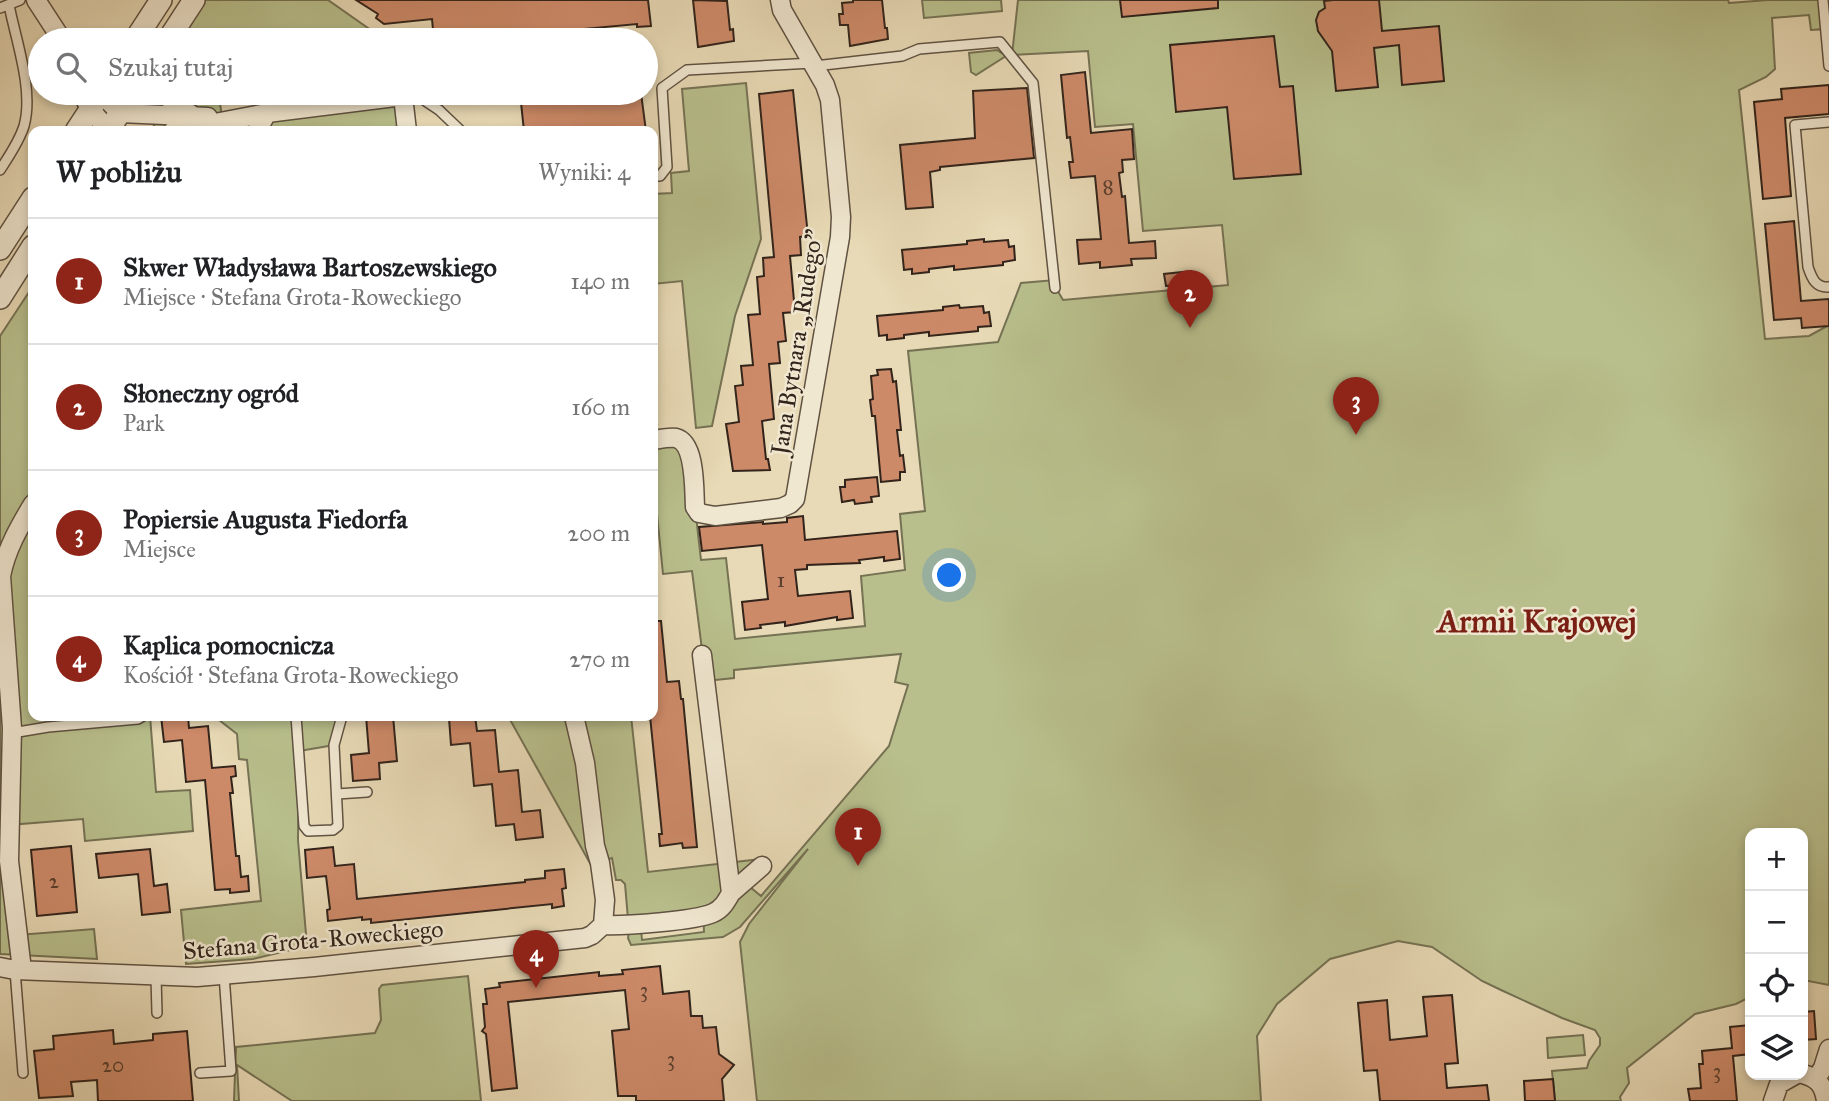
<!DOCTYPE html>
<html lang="pl">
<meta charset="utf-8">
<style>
:root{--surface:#fff;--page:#f6f6f6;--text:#202124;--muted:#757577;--line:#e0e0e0;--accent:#8f2418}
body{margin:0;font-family:"IM FELL Great Primer",serif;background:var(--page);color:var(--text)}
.controls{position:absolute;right:21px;bottom:21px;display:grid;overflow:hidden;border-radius:14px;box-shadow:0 4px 10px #0003}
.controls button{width:63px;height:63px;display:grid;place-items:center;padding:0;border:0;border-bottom:2px solid var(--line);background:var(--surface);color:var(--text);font:35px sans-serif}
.you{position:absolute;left:950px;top:576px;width:24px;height:24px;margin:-18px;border:5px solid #fff;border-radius:50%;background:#1a73e8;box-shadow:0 0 0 10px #1a73e833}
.badge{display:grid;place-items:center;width:46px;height:46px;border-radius:50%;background:var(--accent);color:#fff;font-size:23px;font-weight:700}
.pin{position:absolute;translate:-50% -58px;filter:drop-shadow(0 2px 4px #0008)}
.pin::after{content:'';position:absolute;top:37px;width:24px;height:21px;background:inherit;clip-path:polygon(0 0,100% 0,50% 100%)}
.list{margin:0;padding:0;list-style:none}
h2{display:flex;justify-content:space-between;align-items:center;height:91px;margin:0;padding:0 28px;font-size:30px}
h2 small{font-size:23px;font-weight:400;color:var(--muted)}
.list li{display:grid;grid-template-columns:46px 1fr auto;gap:21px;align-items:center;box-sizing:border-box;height:126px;padding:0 28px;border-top:2px solid var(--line)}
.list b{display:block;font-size:26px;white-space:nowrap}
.list p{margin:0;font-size:23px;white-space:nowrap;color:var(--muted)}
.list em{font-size:23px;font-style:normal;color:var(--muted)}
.icon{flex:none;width:38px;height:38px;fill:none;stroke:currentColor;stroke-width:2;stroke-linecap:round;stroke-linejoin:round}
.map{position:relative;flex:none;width:1829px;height:1101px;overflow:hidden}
.search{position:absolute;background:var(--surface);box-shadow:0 4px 10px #0003;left:28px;top:28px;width:630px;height:77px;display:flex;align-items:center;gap:18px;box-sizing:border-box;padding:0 24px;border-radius:38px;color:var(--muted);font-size:26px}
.panel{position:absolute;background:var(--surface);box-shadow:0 4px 10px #0003;left:28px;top:126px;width:630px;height:595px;border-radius:14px}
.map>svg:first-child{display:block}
.green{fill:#b8bf8c;stroke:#757254;stroke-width:2}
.building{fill:#cd8a69;stroke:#32241b;stroke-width:2}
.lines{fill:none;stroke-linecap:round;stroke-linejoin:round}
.service-casing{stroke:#605242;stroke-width:12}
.minor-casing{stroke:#605242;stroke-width:21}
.tertiary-casing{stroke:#605242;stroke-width:24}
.service{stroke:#f0e7d0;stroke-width:9}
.minor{stroke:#f0e7d0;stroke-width:18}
.tertiary{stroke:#f0e7d0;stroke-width:21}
.labels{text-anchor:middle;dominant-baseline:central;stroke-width:5;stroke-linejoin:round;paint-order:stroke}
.number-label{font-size:21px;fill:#593e2e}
.street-label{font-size:24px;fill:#32241b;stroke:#f0e7d0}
.district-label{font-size:32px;font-weight:bold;fill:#7a1f14;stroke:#f0e7d0}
</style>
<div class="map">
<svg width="1829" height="1101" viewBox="0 0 1829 1101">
<rect width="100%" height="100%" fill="#e8dab6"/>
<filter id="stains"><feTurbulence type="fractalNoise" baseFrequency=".00286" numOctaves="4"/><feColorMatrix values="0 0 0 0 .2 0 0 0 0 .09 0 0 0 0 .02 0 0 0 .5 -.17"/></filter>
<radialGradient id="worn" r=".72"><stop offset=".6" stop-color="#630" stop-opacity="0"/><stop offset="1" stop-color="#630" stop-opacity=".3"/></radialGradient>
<!-- green -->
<path class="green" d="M199,0H328L385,40H169Z
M922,0H1001L1002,11L924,18Z
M1018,0H1728L1729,3L1768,0H1823L1826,29L1811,30L1809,15L1772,18L1775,69L1766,77L1739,90L1765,339L1809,336L1829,325V985L1803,980V833H1750V997L1736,1004L1695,1014L1627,1068L1629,1083L1620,1097L1621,1101H1555L1552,1071L1587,1068L1589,1061L1600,1045V1038L1595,1030L1562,1018L1501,990L1482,981L1432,947L1398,941L1330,959L1277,1004L1257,1036L1261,1101H757L740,942L749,924L808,849L740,927L723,937L631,945L628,938L629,931L641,929L642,940L704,932L703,910L628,919L625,884L621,880H616L612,858L591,865L508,716H631L648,872L761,859L744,882L761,896L889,746L908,685L895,682L901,654L734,670V678L706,681L692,571L663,574L653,474V440L683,441L695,507L701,560L726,558L735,639L865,626L861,576L905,570L900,514L925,511L908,351L998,342L1021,283L1055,280L1056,288L1063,300L1228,285L1222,225L1143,231L1133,124L1095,127L1088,51L1012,55Z
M997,50L1006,56L976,75L971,72L969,53Z
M746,83L761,239L735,316L712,426L696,428L682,281L653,284V194L672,193L671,173L689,171L682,89Z
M133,93H254L219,97L222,117L403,96L407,131H189L192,124L152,129L157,120L120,113Z
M33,286V716H72L73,723L150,716L156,792L190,790L193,831L85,841L83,819L9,825L18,935L94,929L97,959L0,954V336Z
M214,716H342L334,745L299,751L298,840L307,946L253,959L186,964L181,910L261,901L247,760L239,759L237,734Z
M468,976L481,1101H292L237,1065L239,1101H234L236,1047L375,1033L381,1020L379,989L382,985Z
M1583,1035L1585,1055L1548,1058L1547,1038Z"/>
<!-- building -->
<path class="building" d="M356,0H648L651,26L637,27V24L464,40H434L432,19L384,24L376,18L378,14Z
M693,0L727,1L730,30L733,29L734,41L698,47Z
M853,0H882L885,28H887L888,39L850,46L848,25H840L839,14H843L842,3L853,2Z
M1120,0H1218V8L1122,17Z
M1333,0H1379L1382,31L1439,26L1444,81L1402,85L1399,45L1374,48L1378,87L1336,91L1332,51L1318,31L1316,20L1319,12L1325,8L1324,1Z
M1274,36L1280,87L1293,86L1301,174L1234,179L1227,107L1176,112L1170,45Z
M1085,72L1091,133L1132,129L1134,159L1122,160L1123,172L1119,173L1122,197L1125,196L1129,243L1155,241L1156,258L1131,259L1132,265L1100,268V262L1079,264L1077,240L1101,239L1095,176L1071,178L1069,162H1073L1070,137L1067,138L1061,75Z
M1829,85V114L1785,118L1791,196L1763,199L1754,102L1782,99L1781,89Z
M1027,88L1034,158L940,167V170L930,172L933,207L906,209L900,145L975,138L973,91Z
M793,90L808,236L800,237L801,255L790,256L795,312L783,313L786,341L778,342L780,363L769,364L774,419L762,421L766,459H768L770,470L733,471L726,424L739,422L735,386L743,385L741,366L753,365L748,315L760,314L757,277L764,276L763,258L774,257L759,94Z
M520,93H641L646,131H524Z
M1794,221L1801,301L1829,299V326L1802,328L1801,318L1774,320L1765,224Z
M984,239V242L1008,240L1009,247L1014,246L1015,260L1003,262V265L954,270V266L929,269V272L912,274V269L904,270L902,250L967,244V241Z
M1191,271L1192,284L1166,286L1164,274Z
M959,305L960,308L983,306L984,313L989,312L991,326L978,327V331L929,336V332L904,335V338L887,340V335L879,336L877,316L943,310V307Z
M891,369L893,382L896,381L901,430H897L900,456L903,455L905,472H900V480L881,482L875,416H872L870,400L873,399L871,376L878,375L877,370Z
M877,477L879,496L871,497L872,502L855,504L854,500L842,502L840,487H845V480Z
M803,516L805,540L897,531L900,559L884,561V557L859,560L860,563L807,565V569L795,570L798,596L850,591L853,618L837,620V617L785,626V622L760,625L761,628L745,630L742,602L768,599L762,545L702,551L699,527L763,522V524L787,522V518Z
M653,621H661L667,682L679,681L681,699H683L697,847L683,848L682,843L660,846L659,834H662L650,716H653Z
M161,716H188L189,728L208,726L212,768L235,766L236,776L231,777L233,793H230L236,856H239L241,877L248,876L249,891L230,893V889L215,890L205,780L186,782L182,740L164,742Z
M366,716H393L397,761L379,763L380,779L353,781L351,755L369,753Z
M475,716L477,731L495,730L499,772L518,770L522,812L540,810L543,837L516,840L514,824L496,826L492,784L474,786L470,743L451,745L449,718Z
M71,846L77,912L37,916L31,850Z
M333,847L335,866L354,864L357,899L525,882V880L545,878V871L564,869L566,888L562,889L564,906L552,908V904L371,923V919L362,920V917L328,921L327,910L330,909L326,876L307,878L305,850Z
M150,849L154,886L167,884L170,912L142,915L138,874L99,878L96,854Z
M660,966L663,994L689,991L691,1016H702L703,1028L716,1027L719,1054L734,1065L722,1079L724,1101H636V1096H618L612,1031L629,1029L625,990L508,1002L517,1088L492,1091L486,1034L482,1031L485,1027L483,1004H487L485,989L500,987L499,983L599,972V976L623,974L622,970Z
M1452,995L1458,1063L1445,1064L1447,1088L1487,1085L1489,1101H1380L1377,1070L1364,1071L1358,1003L1387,1000L1390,1040L1427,1036L1423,997Z
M1814,1011L1816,1039L1803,1040V1012Z
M1750,1025V1054L1733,1056L1737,1101H1690L1688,1089L1701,1088L1699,1064H1703L1702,1051L1732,1048L1730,1027Z
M113,1030L114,1044L153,1040V1034L187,1031L193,1101H98L97,1080L71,1082L73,1096L39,1098L34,1051L54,1049L53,1036Z
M1553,1079L1555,1101H1525L1524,1081Z"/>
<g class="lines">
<defs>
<path id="service" d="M1823,0L1829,66
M0,8L20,0
M815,66L902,56L919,49L1000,42L1033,83L1055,288
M415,94L439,110L461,131
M1829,122L1795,125L1808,267C1812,279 1816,288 1829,287
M0,170C9,156 19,142 24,126C34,90 16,41 9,5
M653,176H660L667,167L662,88L687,70L812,63
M296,716L304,826L308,831L333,830L338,826L334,745L342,716
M12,733L48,727L138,719L143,716
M337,794L367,792
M15,970L23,1073
M156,977L157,1013
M200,1073L231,1071L224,975"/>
<path id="minor" d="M36,0L62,40
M81,93C89,106 100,126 115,131
M101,93L120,113L208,117
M164,93L179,109L191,114
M173,131L267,113L403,96L407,131
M257,131L267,113
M653,440C660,439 669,437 676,438C696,443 694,491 695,507L699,513L715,516L781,508L790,504L795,499L840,237L841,217L830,100L825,85L782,10L780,0
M731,893L762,866
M603,925C624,926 695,921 713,913C722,909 726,902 731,893L702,655
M0,967L15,970L197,977L314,967L585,938L592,935L603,925L605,900L600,863L595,846L585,763L574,716
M22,970L9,861L12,728L1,576C6,550 19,527 33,504
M1803,1074C1818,1078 1824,1086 1826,1101
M1816,1079L1823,1068L1829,1049
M1773,1101L1779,1084L1795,1075"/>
<path id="tertiary" d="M135,40L161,0
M168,40L194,0
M76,131L101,93
M108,131L133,93
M0,249L33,198
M0,298L33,246"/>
</defs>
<!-- service casing -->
<use href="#service" class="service-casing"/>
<!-- minor casing -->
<use href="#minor" class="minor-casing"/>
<!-- tertiary casing -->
<use href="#tertiary" class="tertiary-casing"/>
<!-- service -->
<use href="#service" class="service"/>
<!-- minor -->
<use href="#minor" class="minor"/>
<!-- tertiary -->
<use href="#tertiary" class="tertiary"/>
</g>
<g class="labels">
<!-- number labels -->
<g class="number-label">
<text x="1108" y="187">8</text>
<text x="781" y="580">1</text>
<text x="54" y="881">2</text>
<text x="644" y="990">3</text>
<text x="671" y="1059">3</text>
<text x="113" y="1065">20</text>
<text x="1717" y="1071">3</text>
</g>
<!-- street labels -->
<g class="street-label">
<text transform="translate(797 342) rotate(-81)">Jana Bytnara „Rudego”</text>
<text transform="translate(313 940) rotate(-5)">Stefana Grota-Roweckiego</text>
</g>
<!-- district labels -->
<g class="district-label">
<text x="1537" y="621">Armii Krajowej</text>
</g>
</g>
<rect width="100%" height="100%" filter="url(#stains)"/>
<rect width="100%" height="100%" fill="url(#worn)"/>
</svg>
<div class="controls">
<button>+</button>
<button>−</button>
<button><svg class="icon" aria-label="locate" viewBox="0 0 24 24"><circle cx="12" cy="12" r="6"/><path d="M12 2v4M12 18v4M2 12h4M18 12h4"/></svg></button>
<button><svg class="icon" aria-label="layers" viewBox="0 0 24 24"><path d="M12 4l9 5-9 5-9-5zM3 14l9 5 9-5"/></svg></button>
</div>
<div class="you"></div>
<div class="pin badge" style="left:858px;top:866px">1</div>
<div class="pin badge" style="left:1190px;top:328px">2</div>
<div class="pin badge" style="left:1356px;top:435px">3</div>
<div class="pin badge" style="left:536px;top:988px">4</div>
<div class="search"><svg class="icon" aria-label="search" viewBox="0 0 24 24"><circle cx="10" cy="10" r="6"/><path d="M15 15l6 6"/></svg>Szukaj tutaj</div>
<section class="panel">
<h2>W pobliżu<small>Wyniki: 4</small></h2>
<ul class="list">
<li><span class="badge">1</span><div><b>Skwer Władysława Bartoszewskiego</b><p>Miejsce · Stefana Grota-Roweckiego</p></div><em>140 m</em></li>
<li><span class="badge">2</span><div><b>Słoneczny ogród</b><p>Park</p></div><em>160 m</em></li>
<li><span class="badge">3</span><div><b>Popiersie Augusta Fiedorfa</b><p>Miejsce</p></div><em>200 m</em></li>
<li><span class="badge">4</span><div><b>Kaplica pomocnicza</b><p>Kościół · Stefana Grota-Roweckiego</p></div><em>270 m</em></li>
</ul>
</section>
</div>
